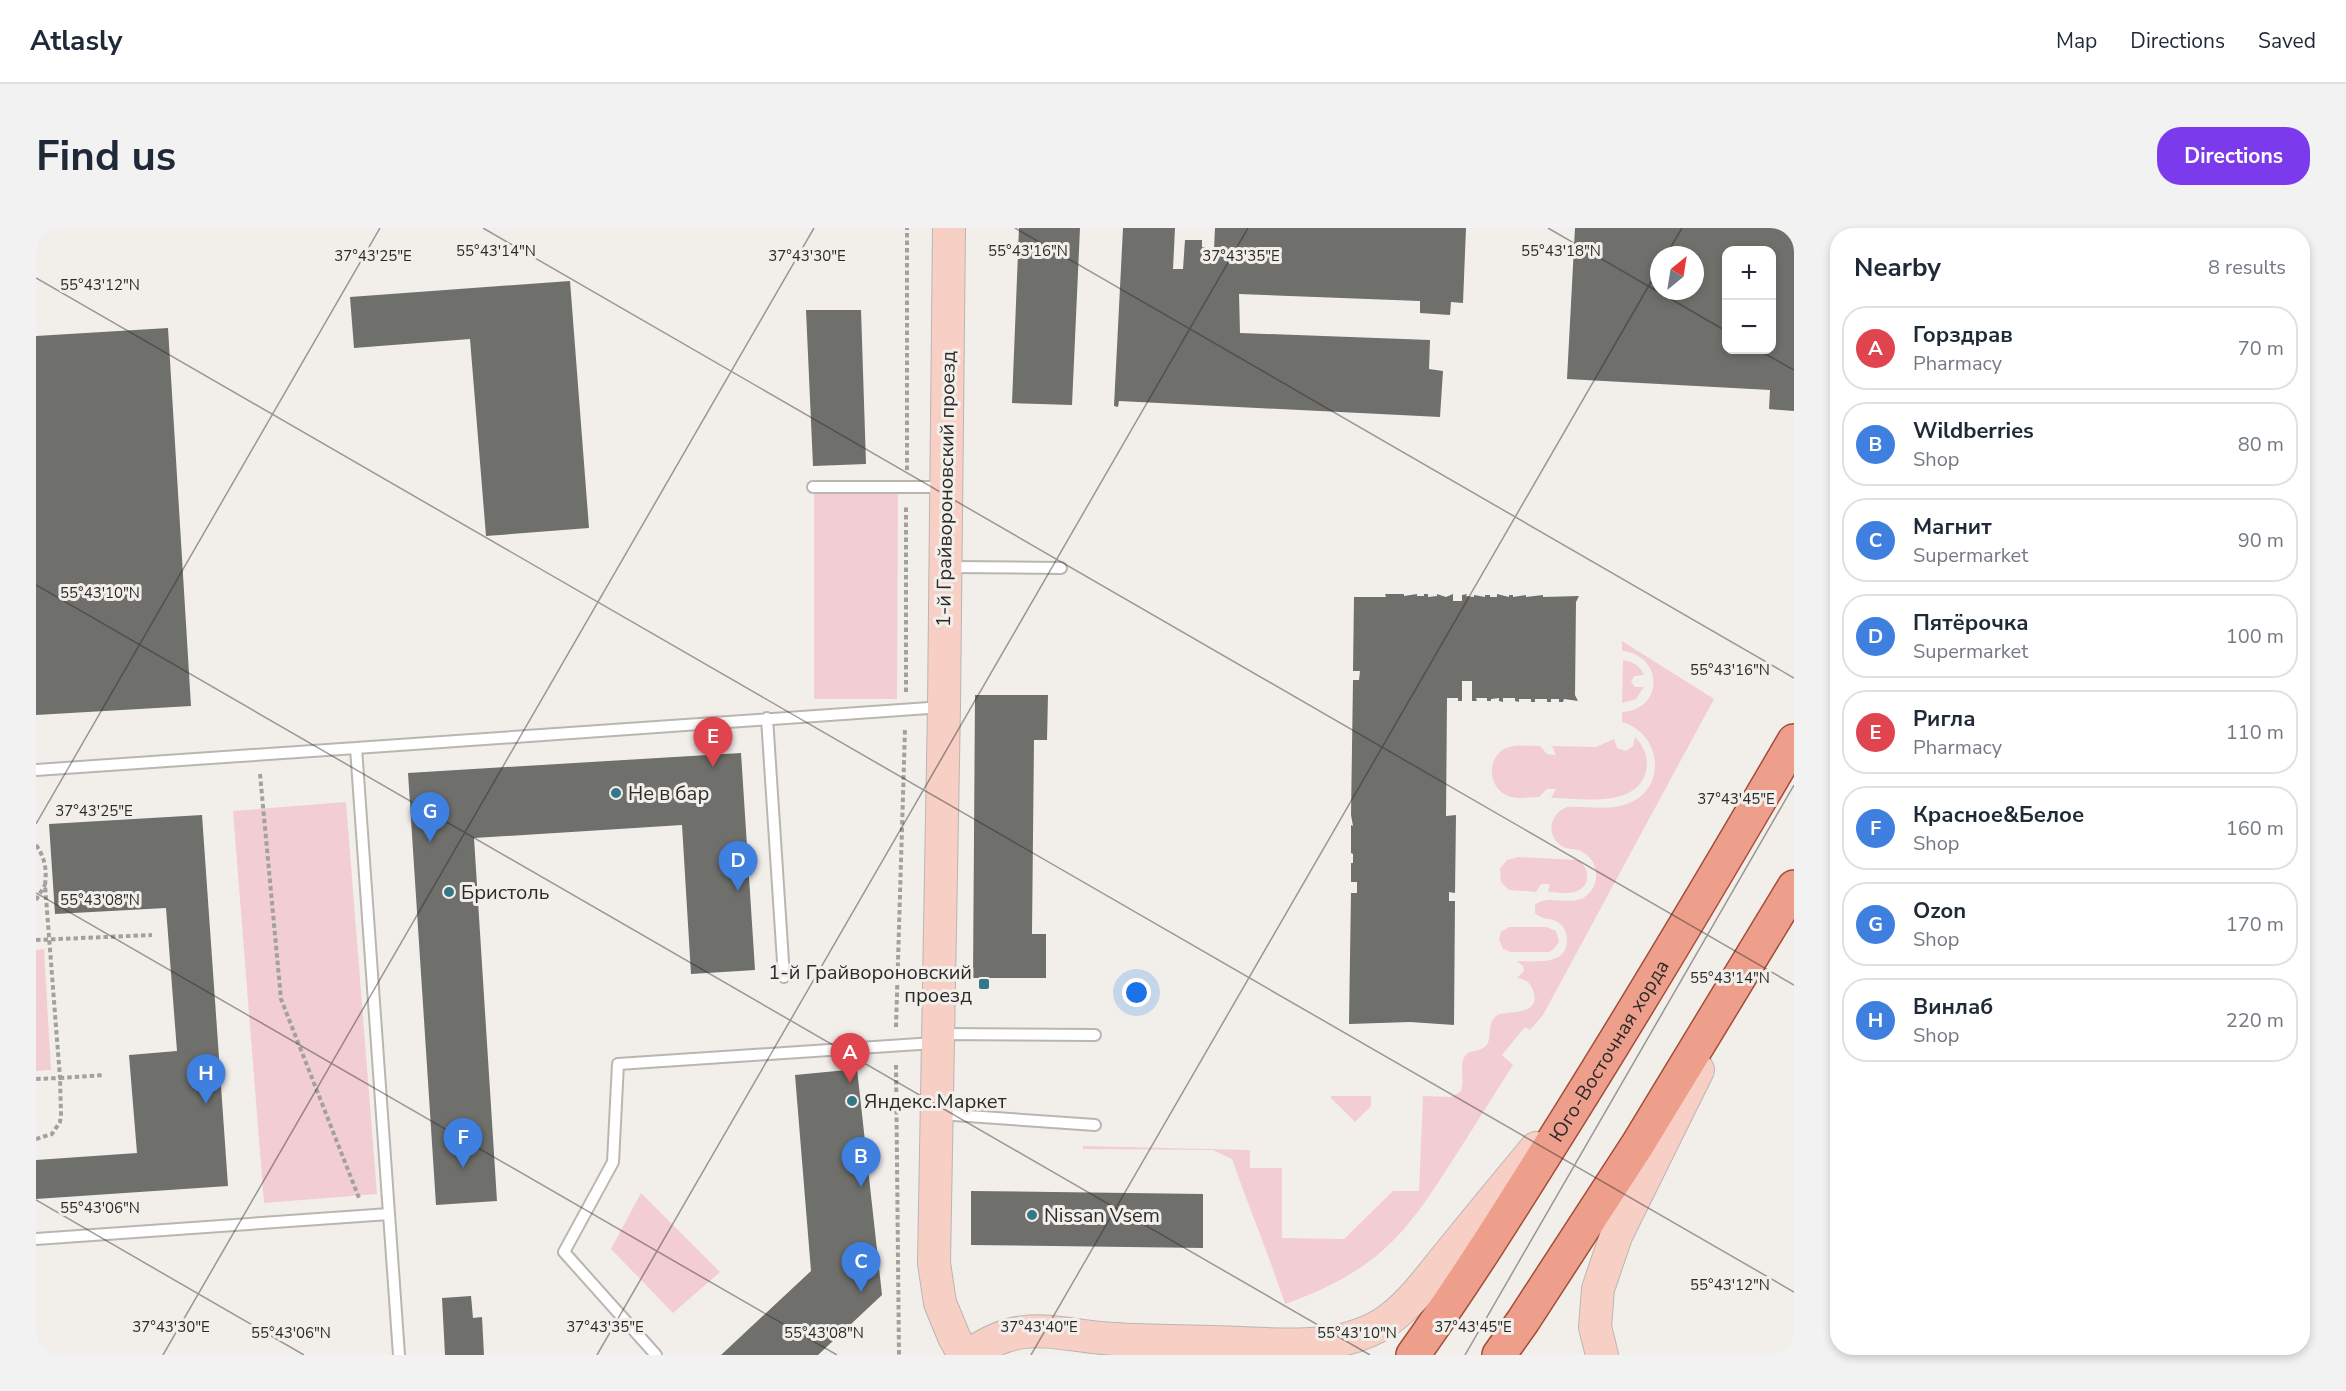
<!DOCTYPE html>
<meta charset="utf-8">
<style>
:root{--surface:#fff;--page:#f2f2f3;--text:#1f2937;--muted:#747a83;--line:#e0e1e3;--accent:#7c3aed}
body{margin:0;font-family:"Nunito Sans",sans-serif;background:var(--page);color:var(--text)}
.controls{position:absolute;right:18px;top:18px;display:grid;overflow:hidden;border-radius:12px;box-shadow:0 3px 9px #0003}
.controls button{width:54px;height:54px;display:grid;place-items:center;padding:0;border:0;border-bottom:2px solid var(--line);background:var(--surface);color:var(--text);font:30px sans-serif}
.compass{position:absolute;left:1614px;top:18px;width:54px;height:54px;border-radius:50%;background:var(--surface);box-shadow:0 3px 9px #0003;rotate:30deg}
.you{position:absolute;left:1101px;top:765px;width:21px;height:21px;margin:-15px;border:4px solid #fff;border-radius:50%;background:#1a73e8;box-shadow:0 0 0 9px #1a73e833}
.badge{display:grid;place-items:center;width:39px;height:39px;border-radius:50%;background:var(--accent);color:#fff;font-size:20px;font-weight:700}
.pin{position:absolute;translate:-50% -50px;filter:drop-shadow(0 2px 3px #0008)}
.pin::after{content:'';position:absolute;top:32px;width:21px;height:18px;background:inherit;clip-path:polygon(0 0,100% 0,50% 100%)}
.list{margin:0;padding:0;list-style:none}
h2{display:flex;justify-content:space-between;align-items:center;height:78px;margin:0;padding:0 24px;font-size:26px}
h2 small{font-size:20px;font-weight:400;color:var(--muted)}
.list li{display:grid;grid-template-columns:39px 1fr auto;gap:18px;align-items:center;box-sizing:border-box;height:84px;margin:0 12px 12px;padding:0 12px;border:2px solid var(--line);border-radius:24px}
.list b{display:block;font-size:22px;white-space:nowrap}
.list p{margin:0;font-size:20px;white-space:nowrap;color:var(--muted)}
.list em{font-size:20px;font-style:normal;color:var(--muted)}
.map{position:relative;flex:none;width:1758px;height:1127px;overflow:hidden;border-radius:24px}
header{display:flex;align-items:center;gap:36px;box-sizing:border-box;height:84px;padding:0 30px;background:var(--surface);border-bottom:2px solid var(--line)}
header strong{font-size:28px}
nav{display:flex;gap:33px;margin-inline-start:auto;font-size:21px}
.intro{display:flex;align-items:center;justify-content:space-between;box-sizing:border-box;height:144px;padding:0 36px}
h1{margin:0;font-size:42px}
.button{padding:15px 27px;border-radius:24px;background:var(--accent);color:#fff;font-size:21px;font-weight:700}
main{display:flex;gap:36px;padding:0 36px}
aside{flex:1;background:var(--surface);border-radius:24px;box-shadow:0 3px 9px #0003}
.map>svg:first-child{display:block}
.green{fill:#f3cdd4}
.building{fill:#6f6f6b;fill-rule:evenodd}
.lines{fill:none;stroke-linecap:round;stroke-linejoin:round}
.lane-casing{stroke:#b9b6b2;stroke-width:14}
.secondary-casing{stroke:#b9b6b2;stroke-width:34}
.primary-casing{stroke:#a34d37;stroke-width:36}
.path{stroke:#a3a19e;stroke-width:4;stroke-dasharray:4.5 3;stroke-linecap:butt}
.lane{stroke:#fff;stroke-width:10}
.secondary{stroke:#f7cfc5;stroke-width:32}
.primary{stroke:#ee9f8c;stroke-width:33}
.ticks{fill:none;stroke:#2c2b29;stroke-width:1.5;stroke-opacity:0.45}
.poi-dot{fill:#347788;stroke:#f2efeb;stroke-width:2}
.labels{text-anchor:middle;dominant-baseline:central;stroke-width:6;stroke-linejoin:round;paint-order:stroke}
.street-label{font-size:20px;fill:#2c2b29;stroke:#f2efeb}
.poi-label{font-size:20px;fill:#2c2b29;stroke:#f2efeb;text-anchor:start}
.ticks-label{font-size:15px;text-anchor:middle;fill:#2c2b29;stroke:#f2efeb;stroke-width:6;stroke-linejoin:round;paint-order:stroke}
</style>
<header>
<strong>Atlasly</strong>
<nav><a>Map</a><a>Directions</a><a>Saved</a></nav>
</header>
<div class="intro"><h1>Find us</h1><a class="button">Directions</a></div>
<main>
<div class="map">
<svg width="1758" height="1127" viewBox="0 0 1758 1127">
<rect width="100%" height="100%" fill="#f2efeb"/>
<!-- green -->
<path class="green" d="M778,266H862L861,471H778Z
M1586,413L1678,471L1507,787L1494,802L1489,799L1466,827L1477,837C1457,868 1438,899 1418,930C1396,964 1376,997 1345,1024C1317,1048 1283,1064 1249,1076C1233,1027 1213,980 1196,931L1177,922L1047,921V918L1214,922V940H1246V1010L1308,1011L1357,963H1383L1387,868L1415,869L1424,864C1430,853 1422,838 1429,828C1434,821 1444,824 1450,818C1457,809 1450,797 1460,788C1469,781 1509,790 1496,760C1493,753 1487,751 1481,750L1488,743L1487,738L1481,733C1499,733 1530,738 1531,713C1531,706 1529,700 1524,696C1517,689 1506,693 1499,685V677C1513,664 1540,683 1555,663C1565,649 1560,630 1545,623C1537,620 1529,622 1523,616C1509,604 1516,584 1531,579C1551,578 1575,583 1593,575C1632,559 1625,505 1586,494V484C1628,482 1628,427 1586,423Z
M1587,432C1597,434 1604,437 1608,447L1598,448L1595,454L1599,459H1608L1600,471L1586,475Z
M1599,509C1608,518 1613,530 1610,543C1601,581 1545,570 1515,570L1520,561H1511L1503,569C1493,569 1479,572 1470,567C1451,557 1451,529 1470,520C1480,516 1493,518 1504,518L1511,526L1520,527L1516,518L1560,519L1578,511L1581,520L1590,523L1597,518Z
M310,574L341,966L228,975L197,583Z
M1482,629L1542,632C1553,639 1556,657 1541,663C1533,667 1521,664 1512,664L1514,656H1505L1500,664L1473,662L1465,654L1464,641L1471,632Z
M1473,699H1510L1520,703L1523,714L1518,721L1513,724H1475L1467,721L1463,711L1465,704Z
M8,721L15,842L0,843V722Z
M1295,868H1335V878L1319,894L1295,870Z
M605,965L684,1044L637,1085L575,1021Z"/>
<!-- building -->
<path class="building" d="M983,0H1044L1036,177L976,175Z
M1087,0H1139L1137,41H1147L1149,12H1166V19L1178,21L1179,0H1430L1427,75L1415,74L1414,87L1384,85V73L1203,66L1204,105L1394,112L1393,141L1407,143L1404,189L1083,173L1082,179L1078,178Z
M1539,0H1758V183L1733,181L1734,162L1531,151ZM1690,22H1736V122H1690ZM1623,27H1659V63H1623Z
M534,53L553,300L450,308L434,111L318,120L314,69Z
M770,82H825L830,236L777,238Z
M132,100L155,478L0,487V108Z
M1349,366H1368V368L1381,366V368H1388V366H1392V369L1401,368V366L1410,369L1417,366V373H1426V367L1431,366L1430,368L1438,369V367L1449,369V367H1454V369H1461V366L1473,369V367H1477V369L1490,367V369L1507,367V369L1543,368L1540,374L1539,467L1542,473L1528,471L1527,474H1523V471H1515V474H1511V471H1499V474H1495V471H1483V474L1479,473V470H1467V474L1463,473V470L1455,471V473H1451V470H1440L1441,473H1436V453H1426V473H1422V470H1411L1410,588L1420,587L1419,665L1413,664V673H1419L1418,797L1374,794L1313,796L1315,665H1321V654H1315V635H1317V626L1315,625V597L1317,598L1315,587L1317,452H1323L1324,443H1317L1318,369H1350Z
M939,467H1012L1011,512H998L996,706H1010V750H937Z
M705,525L719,742L655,746L646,597L438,610L461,973L400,977L372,545Z
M166,587L192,958L0,971V932L101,925L93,827L141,823L130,680L19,686L13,596Z
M821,841L846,1067L782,1127H685L775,1043L759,847Z
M935,963L1167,966V1020L935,1017Z
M435,1068L437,1090L446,1089L448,1127H409L406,1070Z"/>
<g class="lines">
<defs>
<path id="lane" d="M777,259H909
M913,339L1025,340
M731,490L748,749
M0,542L320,520
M904,806L1059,807
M903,886L1059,897
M0,1011L353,986
M363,1127L320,520L907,479
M620,1127L528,1024L577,934L582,836L898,815"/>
<path id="secondary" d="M913,0L908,478L898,1035L904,1075L918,1109L928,1127
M934,1127C987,1088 1020,1108 1078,1111C1111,1113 1145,1113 1178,1114C1233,1115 1299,1126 1348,1095C1374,1078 1394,1049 1413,1026C1442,990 1471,955 1500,920
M1566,1127L1559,1099L1562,1061L1580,1008L1662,842"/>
<g id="primary">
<path id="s1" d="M1377,1127C1432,1050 1481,971 1531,891C1609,766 1684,640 1758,513"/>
<path d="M1463,1127L1487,1093L1602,916L1758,659"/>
</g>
</defs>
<!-- lane casing -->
<use href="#lane" class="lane-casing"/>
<!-- secondary casing -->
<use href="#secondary" class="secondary-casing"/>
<!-- primary casing -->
<use href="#primary" class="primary-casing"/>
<!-- path -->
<path class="path" d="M871,242V0
M870,464V279
M224,546L245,771L323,970
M0,617C9,630 11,641 9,657L24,850L0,851
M0,672L9,657
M0,712L116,707
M860,799L869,501
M860,837L863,1127
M0,911L16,906L24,894L25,886L24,850L68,847"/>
<!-- lane -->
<use href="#lane" class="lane"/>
<!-- secondary -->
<use href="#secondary" class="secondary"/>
<!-- primary -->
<use href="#primary" class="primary"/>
</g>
<!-- ticks -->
<path class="ticks" d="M447,0L1758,757M979,0L1758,450M1512,0L1690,103M1630,27L1646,0M0,50L1758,1064M1722,122L1758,142M0,357L1334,1127M0,596L344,0M0,665L801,1127M0,972L268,1127M127,1127L778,0M561,1127L1212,0M995,1127L1623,40M1429,1127L1758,557"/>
<!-- markers -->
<g class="poi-dot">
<circle cx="580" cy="565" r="6"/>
<circle cx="413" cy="664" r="6"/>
<rect x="942" y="750" width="12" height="12" rx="3"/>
<circle cx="816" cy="873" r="6"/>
<circle cx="996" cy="987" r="6"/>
</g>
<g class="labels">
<!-- street labels -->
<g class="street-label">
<text transform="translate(910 261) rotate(-89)">1-й Грайвороновский проезд</text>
<text stroke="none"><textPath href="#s1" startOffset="362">Юго-Восточная хорда</textPath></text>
</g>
<!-- poi labels -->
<g class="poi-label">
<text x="592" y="565">Не в бар</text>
<text x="425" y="664">Бристоль</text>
<text x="936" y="744" text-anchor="end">1-й Грайвороновский<tspan x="936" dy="23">проезд</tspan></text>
<text x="828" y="873">Яндекс.Маркет</text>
<text x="1008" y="987">Nissan Vsem</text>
</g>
</g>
<g class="ticks-label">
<text x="1525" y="28">55°43'18"N</text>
<text x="460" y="28">55°43'14"N</text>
<text x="992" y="28">55°43'16"N</text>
<text x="337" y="33">37°43'25"E</text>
<text x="771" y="33">37°43'30"E</text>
<text x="1205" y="33">37°43'35"E</text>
<text x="64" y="62">55°43'12"N</text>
<text x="64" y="370">55°43'10"N</text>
<text x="1694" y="447">55°43'16"N</text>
<text x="1700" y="576">37°43'45"E</text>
<text x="58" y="588">37°43'25"E</text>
<text x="64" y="677">55°43'08"N</text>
<text x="1694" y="755">55°43'14"N</text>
<text x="64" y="985">55°43'06"N</text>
<text x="1694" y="1062">55°43'12"N</text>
<text x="135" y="1104">37°43'30"E</text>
<text x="569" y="1104">37°43'35"E</text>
<text x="1003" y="1104">37°43'40"E</text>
<text x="1437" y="1104">37°43'45"E</text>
<text x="255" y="1110">55°43'06"N</text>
<text x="788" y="1110">55°43'08"N</text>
<text x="1321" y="1110">55°43'10"N</text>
</g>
</svg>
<div class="controls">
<button>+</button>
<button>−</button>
</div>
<svg class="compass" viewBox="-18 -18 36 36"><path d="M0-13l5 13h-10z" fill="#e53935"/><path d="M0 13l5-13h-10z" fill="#747a83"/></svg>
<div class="you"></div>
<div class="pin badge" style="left:814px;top:855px;background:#e0444e">A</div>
<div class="pin badge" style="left:825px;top:959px;background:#3f7fe0">B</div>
<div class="pin badge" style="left:825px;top:1064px;background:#3f7fe0">C</div>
<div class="pin badge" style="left:702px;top:663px;background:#3f7fe0">D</div>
<div class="pin badge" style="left:677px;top:539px;background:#e0444e">E</div>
<div class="pin badge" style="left:427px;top:940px;background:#3f7fe0">F</div>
<div class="pin badge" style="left:394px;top:614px;background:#3f7fe0">G</div>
<div class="pin badge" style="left:170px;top:876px;background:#3f7fe0">H</div>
</div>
<aside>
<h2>Nearby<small>8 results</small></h2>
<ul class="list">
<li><span class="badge" style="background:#e0444e">A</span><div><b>Горздрав</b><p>Pharmacy</p></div><em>70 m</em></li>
<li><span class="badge" style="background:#3f7fe0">B</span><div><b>Wildberries</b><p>Shop</p></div><em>80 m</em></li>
<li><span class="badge" style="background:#3f7fe0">C</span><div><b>Магнит</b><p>Supermarket</p></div><em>90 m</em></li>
<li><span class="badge" style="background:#3f7fe0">D</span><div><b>Пятёрочка</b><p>Supermarket</p></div><em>100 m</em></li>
<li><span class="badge" style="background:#e0444e">E</span><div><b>Ригла</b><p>Pharmacy</p></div><em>110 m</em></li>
<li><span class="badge" style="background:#3f7fe0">F</span><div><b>Красное&amp;Белое</b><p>Shop</p></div><em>160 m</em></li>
<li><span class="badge" style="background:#3f7fe0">G</span><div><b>Ozon</b><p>Shop</p></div><em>170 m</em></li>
<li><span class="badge" style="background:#3f7fe0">H</span><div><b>Винлаб</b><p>Shop</p></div><em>220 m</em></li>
</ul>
</aside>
</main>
